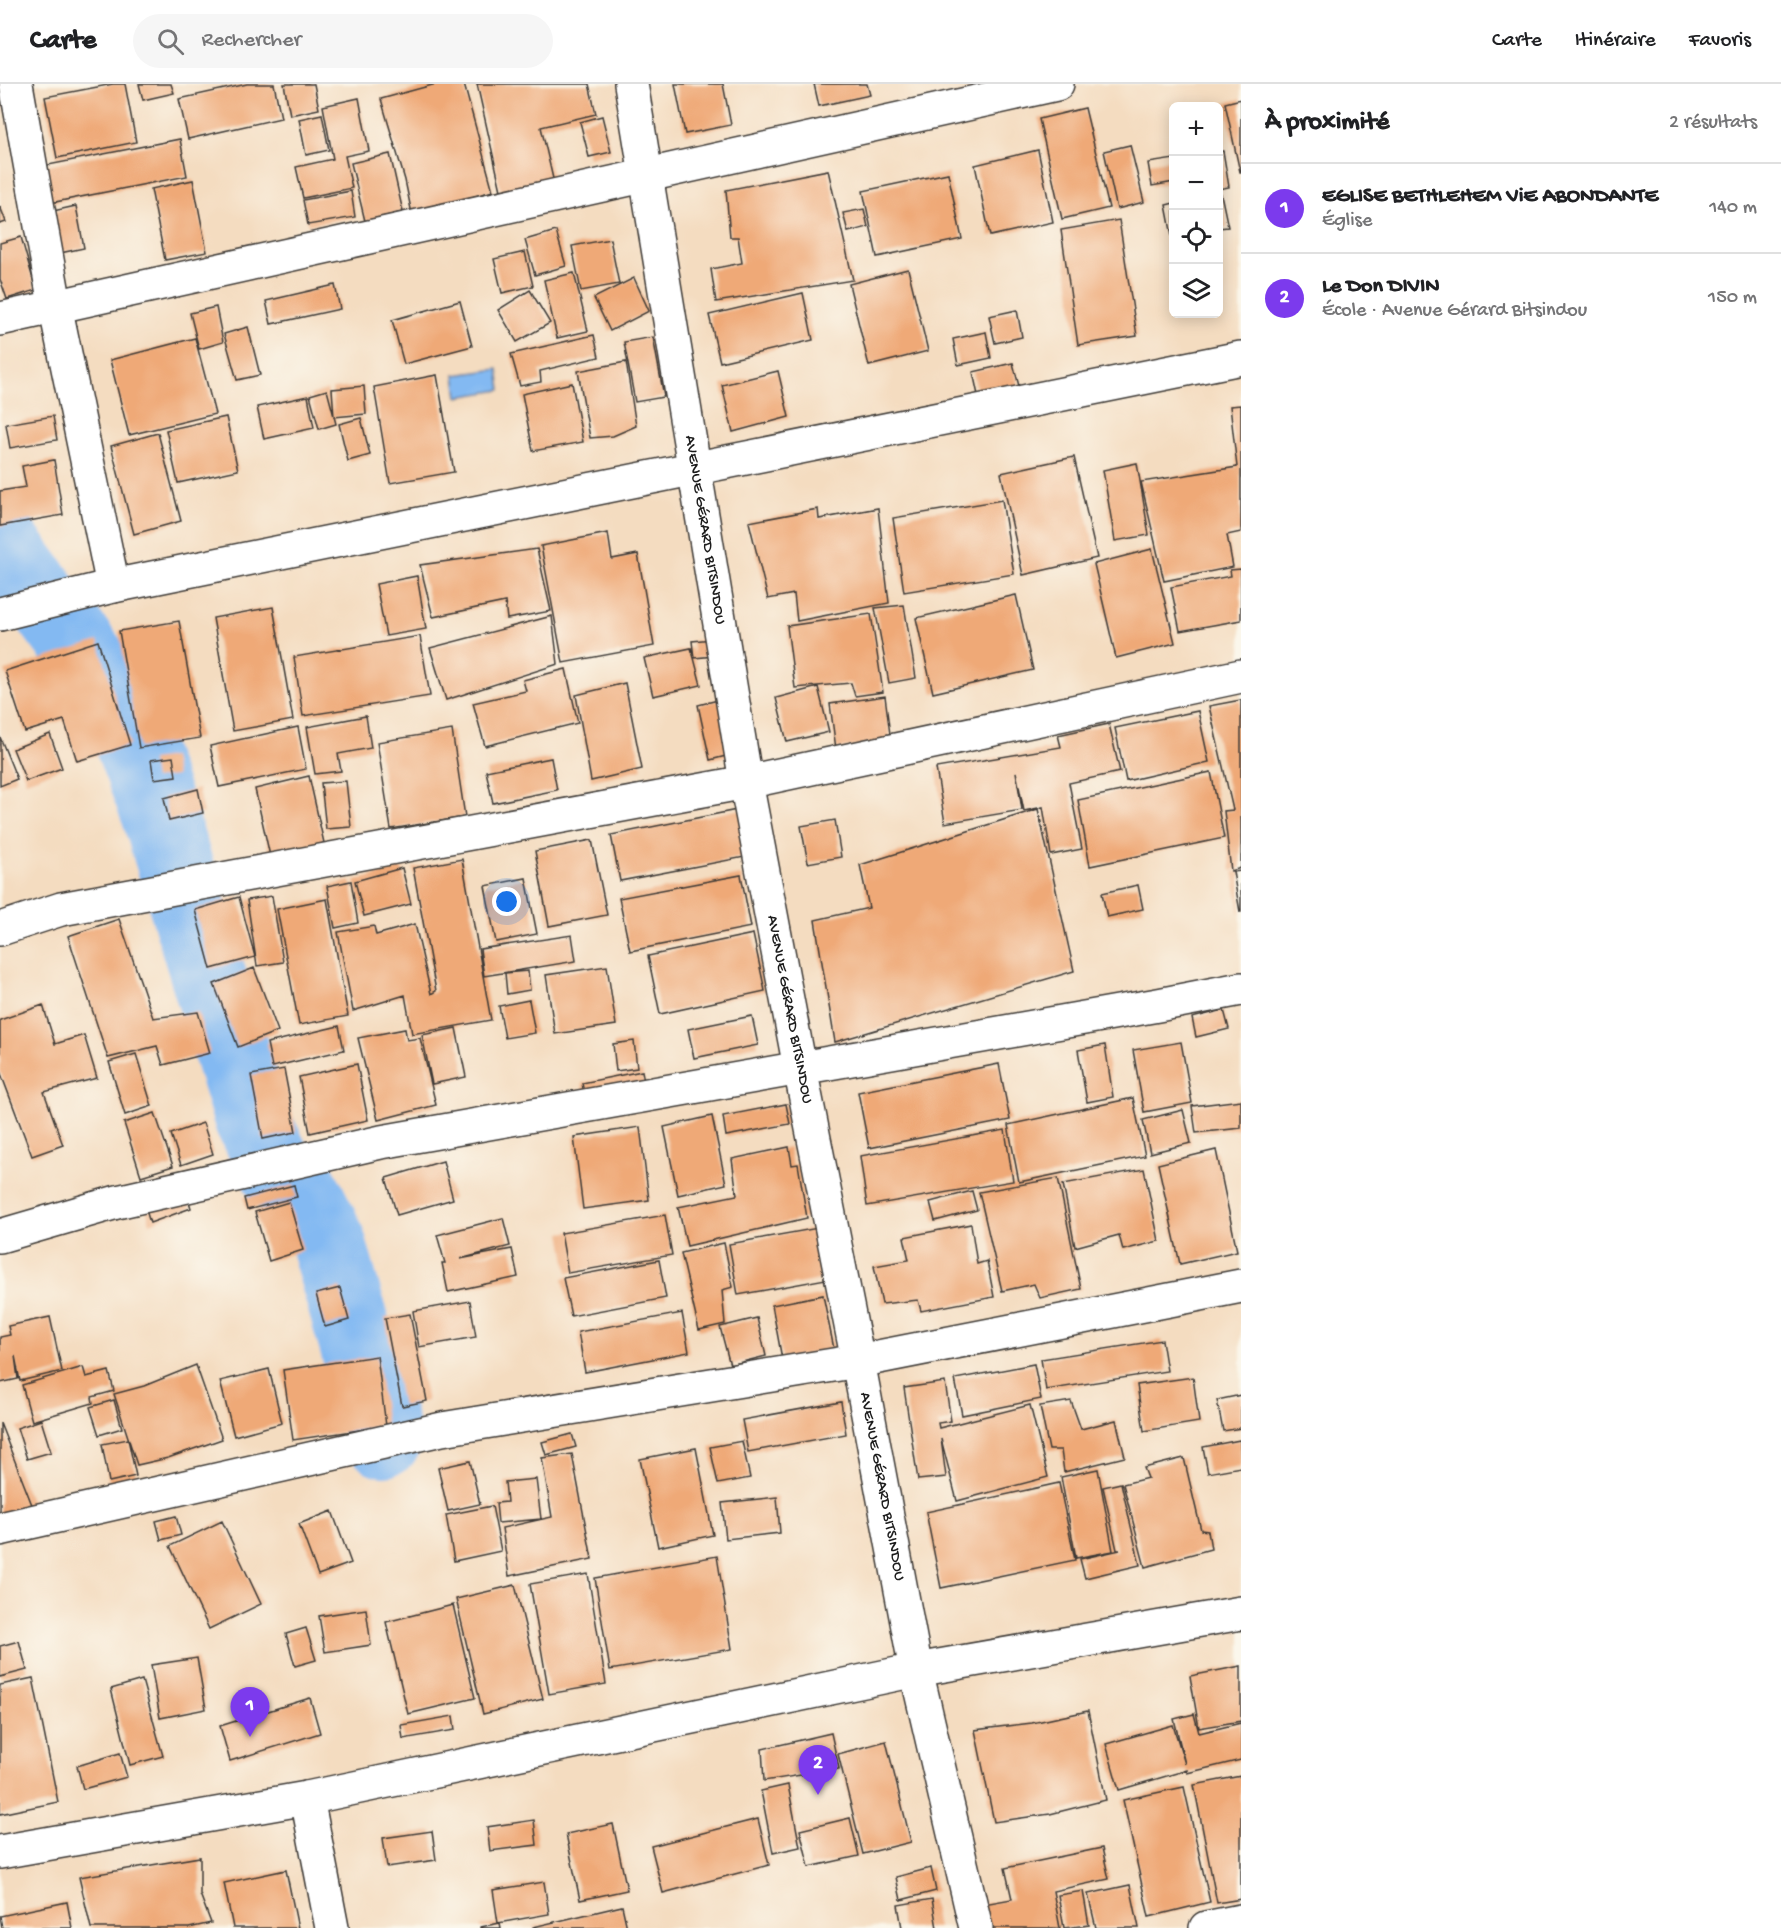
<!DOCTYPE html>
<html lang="fr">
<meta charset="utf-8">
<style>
:root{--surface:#fff;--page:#f6f6f6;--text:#202124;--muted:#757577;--line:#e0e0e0;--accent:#7c3aed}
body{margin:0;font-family:"Gochi Hand",sans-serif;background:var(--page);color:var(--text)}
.controls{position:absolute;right:18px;top:18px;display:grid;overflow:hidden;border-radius:9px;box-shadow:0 3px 15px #0003}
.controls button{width:54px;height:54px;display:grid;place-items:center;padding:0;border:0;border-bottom:2px solid var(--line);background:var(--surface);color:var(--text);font:30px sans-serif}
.you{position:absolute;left:507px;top:818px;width:21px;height:21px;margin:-15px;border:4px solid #fff;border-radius:50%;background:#1a73e8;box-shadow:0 0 0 9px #1a73e833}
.badge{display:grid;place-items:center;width:39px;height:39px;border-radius:50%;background:var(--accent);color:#fff;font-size:20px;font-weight:700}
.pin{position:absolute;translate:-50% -50px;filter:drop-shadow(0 2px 3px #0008)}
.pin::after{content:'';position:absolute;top:32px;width:21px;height:18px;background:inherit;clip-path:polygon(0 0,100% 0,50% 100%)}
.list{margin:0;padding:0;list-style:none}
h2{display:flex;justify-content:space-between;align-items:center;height:78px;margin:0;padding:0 24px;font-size:26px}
h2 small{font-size:20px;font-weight:400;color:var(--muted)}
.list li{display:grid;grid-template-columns:39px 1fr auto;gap:18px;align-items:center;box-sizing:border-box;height:90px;padding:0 24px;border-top:2px solid var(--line)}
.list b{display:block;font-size:22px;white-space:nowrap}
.list p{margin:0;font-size:20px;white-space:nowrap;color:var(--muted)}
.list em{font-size:20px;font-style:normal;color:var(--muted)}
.icon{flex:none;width:33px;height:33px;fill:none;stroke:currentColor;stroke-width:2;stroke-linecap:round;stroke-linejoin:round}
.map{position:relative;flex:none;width:1241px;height:1844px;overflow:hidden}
header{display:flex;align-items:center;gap:36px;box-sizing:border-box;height:84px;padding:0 30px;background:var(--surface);border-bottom:2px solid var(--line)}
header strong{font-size:28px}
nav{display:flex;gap:33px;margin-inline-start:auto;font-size:21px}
.search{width:420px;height:54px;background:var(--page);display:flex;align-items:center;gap:15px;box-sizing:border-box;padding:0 21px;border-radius:33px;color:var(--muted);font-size:22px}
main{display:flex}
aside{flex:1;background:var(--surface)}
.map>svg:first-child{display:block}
.water{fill:#83b9f2;stroke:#506a87;stroke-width:1.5}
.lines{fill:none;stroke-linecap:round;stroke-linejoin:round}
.river{stroke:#83b9f2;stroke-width:76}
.building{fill:#efa977}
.street-casing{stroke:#3c3935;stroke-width:36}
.street{stroke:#fff;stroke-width:33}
.labels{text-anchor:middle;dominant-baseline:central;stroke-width:6;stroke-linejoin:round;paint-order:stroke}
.street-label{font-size:16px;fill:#1c1c1c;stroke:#fbf7ec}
</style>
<header>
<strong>Carte</strong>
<div class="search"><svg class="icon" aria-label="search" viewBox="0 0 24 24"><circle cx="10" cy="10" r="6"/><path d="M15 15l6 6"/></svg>Rechercher</div>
<nav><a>Carte</a><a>Itinéraire</a><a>Favoris</a></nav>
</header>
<main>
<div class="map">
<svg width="1241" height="1844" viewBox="0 0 1241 1844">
<rect width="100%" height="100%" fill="#fbf7ec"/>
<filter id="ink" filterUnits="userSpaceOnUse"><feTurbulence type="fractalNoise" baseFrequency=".0167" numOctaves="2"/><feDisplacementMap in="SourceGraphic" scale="12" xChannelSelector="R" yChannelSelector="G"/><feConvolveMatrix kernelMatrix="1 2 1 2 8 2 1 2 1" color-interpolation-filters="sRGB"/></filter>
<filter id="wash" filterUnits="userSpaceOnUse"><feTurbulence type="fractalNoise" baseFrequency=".008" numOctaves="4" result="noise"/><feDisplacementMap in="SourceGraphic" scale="24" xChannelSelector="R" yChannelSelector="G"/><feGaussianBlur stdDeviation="1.35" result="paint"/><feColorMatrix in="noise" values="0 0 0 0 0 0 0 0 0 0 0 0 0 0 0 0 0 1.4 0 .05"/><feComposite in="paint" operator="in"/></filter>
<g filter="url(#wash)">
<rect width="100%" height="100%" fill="#f4dcc0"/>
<!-- water -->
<path class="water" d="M498,285L501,306L458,313L455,291Z"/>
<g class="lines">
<!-- river -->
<path class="river" d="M0,457L114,610L159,729L252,1036L281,1093L300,1101L327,1155L384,1355"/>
</g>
<g id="blocks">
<!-- building -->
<path class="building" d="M113,0H125L136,58L57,74L45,13Z
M139,0H171L174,9L143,16Z
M247,0H274L281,34L188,55L179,15Z
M284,0H314L319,25L290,31Z
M436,0H464L493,107L412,130L405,96L381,15Z
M477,0H589L596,30L541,43L554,99L502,111Z
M675,0H723L731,41L685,50Z
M814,0H867L870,11L819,22Z
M359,14L369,67L345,72L352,104L303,114L296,83L333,75L323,22Z
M1241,15V88H1240L1225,19Z
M1085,24L1109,124L1062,135L1039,35Z
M322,30L329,66L306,71L299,35Z
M602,32L611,68L589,73L580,38Z
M180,55L187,92L50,119L43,82Z
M1130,61L1144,118L1117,125L1104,67Z
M1038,66L1053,138L990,152L975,81Z
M1218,67H1223L1229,103L1218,105Z
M390,70L403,128L365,137L351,79Z
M1174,75V98L1152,102L1148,79Z
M828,86L853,196L716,218L711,185L742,179L738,153H730L726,106Z
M948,89L962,155L877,173L863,107Z
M193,96L207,168L165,176L151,105Z
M351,107L355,133L308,141L303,116Z
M1218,110H1221L1228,143L1218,144Z
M1174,119V152H1172L1166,121Z
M0,122L6,138L0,140Z
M76,122L84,164L60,169L53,127Z
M864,125L868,143L848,148L843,129Z
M1119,136L1137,252L1078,261L1061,146Z
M556,147L566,182L535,191L525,156Z
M21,153L36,206L7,215L0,195V159Z
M610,155L619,200L581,207L572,162Z
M525,168L533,202L502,209L494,175Z
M908,185L928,267L869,282L849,200Z
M574,189L588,247L557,254L544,196Z
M634,194L649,227L610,247L594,214Z
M335,201L340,225L271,240L266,217Z
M530,206L550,239L517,258L498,226Z
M803,209L813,256L720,278L709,231Z
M460,217L472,262L404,280L392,236Z
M216,223L223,258L199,265L190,229Z
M1017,226L1022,253L995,259L989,232Z
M248,243L260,291L237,296L224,250Z
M986,248L991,274L958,281L953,255Z
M594,251L599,273L540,287L541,298L520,302L511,270Z
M653,253L664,313L635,318L624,258Z
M195,254L215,330L129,351L110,276Z
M626,278L636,342L613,352L590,354L578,287Z
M1013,279L1020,306L979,316L973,288Z
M778,287L789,333L733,348L722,301Z
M437,291L454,388L390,399L374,303Z
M572,299L583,358L533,367L522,310Z
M364,302L366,330L334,333L332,305Z
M327,306L336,340L319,345L310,311Z
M308,312L314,344L264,355L257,323Z
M1241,321V448L1227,451L1233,483L1164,497L1141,398L1237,383L1230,322Z
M53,332L57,356L10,364L6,340Z
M226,333L238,386L178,399L166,346Z
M361,334L370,371L348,377L339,340Z
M158,349L181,437L134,450L111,362Z
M1074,373L1097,474L1023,491L1001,389Z
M54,376L63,431L0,442V407L26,403L22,382Z
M1137,379L1149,451L1115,457L1103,386Z
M1002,416L1014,490L904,508L893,434Z
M878,424L889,519L797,537L794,510L768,515L749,438L818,425L819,435Z
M608,449L612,475L638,470L654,562L563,579L541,462Z
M537,465L551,527L507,535L505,518L433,533L420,481Z
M1152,465L1175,559L1116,574L1094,480Z
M1241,485V536L1180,547L1171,503L1231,492L1230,486Z
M417,492L426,545L386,552L376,500Z
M1016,511L1033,586L933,609L916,534Z
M904,521L916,594L889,599L875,524Z
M273,523L293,636L233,647L213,534Z
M871,530L883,608L855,612L851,599L795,604L787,542Z
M552,532L558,580L446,616L430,564Z
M179,537L200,654L139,664L119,547Z
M420,552L430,612L303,632L294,573Z
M713,555L715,572L694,574L701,601L653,612L644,574L691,564L694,574L692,557Z
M98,557L130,661L77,677L64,636L25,648L5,587Z
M566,585L578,639L485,662L473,619L526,607L523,596Z
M625,599L642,685L591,697L576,611Z
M818,603L829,648L787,658L776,614Z
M885,612L891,658L836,665L830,620Z
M726,614L738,669L710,676L698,621Z
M1241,616V784L1231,787L1224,727L1233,726L1209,622Z
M1198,627L1209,678L1126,697L1115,644Z
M366,632L371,664L338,670L341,687L315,690L307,643Z
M1109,640L1120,688L1069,699L1082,765L1051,771L1043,723L1024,727L1016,688L1022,726L945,739L936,684L1061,663L1058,651Z
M298,643L306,685L219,703L210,662Z
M452,646L465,733L391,745L377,658Z
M50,650L62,684L26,697L13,665Z
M0,653L17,695L0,702Z
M173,673L176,692L154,695L151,676Z
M551,674L557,706L493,719L486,687Z
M1211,688L1224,754L1090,782L1078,716Z
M309,692L324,759L270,772L255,705Z
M346,697L351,743L326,745L321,699Z
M198,705L203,729L169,737L164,714Z
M742,725L750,772L620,797L611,751Z
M1038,725L1074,887L835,958L815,836L869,824L860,781Z
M835,736L841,773L808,779L801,742Z
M592,756L607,831L549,842L535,767Z
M462,775L491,936L412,950L405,911L353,927L338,848L374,842L376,851L415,840L431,910L436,907L413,784Z
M402,784L411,820L364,832L355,797Z
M1241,787V828H1240L1233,788Z
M741,791L751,843L630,867L619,814Z
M526,794L537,850L496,858L485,802Z
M351,797L358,839L335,844L327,802Z
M1138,801L1143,825L1107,833L1102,809Z
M272,812L283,878L257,882L247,816Z
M239,813L255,873L211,885L195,826Z
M327,815L348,932L299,941L277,825Z
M119,835L153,934L198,928L210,969L163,981L157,962L108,974L68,852Z
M753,850L765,907L660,930L648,872Z
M572,851L576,877L484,892L480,865Z
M607,882L616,941L555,950L546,891Z
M254,884L278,947L238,963L214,900Z
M528,887L530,906L507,910L505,889Z
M529,916L535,949L505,954L499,922Z
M43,921L55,960L84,951L97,994L44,1008L63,1061L32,1072L0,987V936Z
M1224,926L1229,945L1196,953L1192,934Z
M752,932L758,961L694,974L688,945Z
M339,942L344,966L272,983L267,959Z
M456,944L466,993L432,1000L422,951Z
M405,945L407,956L420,954L436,1021L378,1036L358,954Z
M634,957L637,984L616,987L613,960Z
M1181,958L1192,1019L1144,1028L1133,966Z
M1105,961L1113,1013L1087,1018L1078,966Z
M136,970L152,1022L125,1031L109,978Z
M357,980L368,1036L310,1049L299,993Z
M999,980L1010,1036L869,1064L858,1008Z
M284,985L296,1048L263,1055L251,991Z
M642,987L647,1013L587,1025L582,999Z
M1133,1014L1145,1072L1019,1098L1008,1041Z
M1241,1016V1044L1196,1049L1192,1022Z
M786,1020L790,1040L726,1052L723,1032Z
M1183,1026L1191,1059L1150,1069L1143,1036Z
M155,1029L173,1082L141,1092L124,1039Z
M712,1032L726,1100L678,1111L664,1043Z
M203,1039L213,1070L181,1081L171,1050Z
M640,1043L649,1116L583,1125L574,1053Z
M1005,1046L1013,1097L867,1122L860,1072Z
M789,1063L792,1081L798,1080L807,1134L687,1162L678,1123L737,1111L732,1075Z
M1216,1066L1237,1167L1180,1180L1158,1080Z
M443,1077L453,1115L397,1131L386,1094Z
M1144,1085L1159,1157L1123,1166L1119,1151L1075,1163L1063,1100Z
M1058,1094L1081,1205L1040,1214L1034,1200L1002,1207L979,1108Z
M294,1101L297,1113L247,1126L244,1114Z
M972,1107L977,1126L935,1137L930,1118Z
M187,1111L191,1124L150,1139L146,1126Z
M289,1118L303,1166L269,1177L255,1128Z
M665,1131L672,1171L568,1189L561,1149Z
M503,1134L510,1162L460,1175L512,1165L518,1193L448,1208L442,1179H445L437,1151Z
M971,1140L977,1180L987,1177L994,1213L921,1227L918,1216L882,1220L874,1182L909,1176L904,1153Z
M818,1144L826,1195L738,1211L729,1160Z
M724,1159L733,1203L722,1206L725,1240L699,1246L681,1169Z
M659,1176L666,1214L571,1232L563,1194Z
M340,1204L349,1236L325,1243L316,1210Z
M823,1211L834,1265L782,1275L772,1221Z
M470,1217L476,1253L419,1263L413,1227Z
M682,1229L689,1268L585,1288L578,1248Z
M410,1230L427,1317L402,1322L385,1234Z
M50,1233L62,1287L20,1297L15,1272L18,1295L0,1299V1253L10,1251L8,1242Z
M757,1234L766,1272L730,1281L720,1243Z
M1162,1256L1167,1287L1046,1306L1041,1275Z
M377,1272L386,1342L293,1356L283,1286Z
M1034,1280L1041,1315L962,1331L955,1295Z
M196,1281L222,1355L168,1374L137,1381L114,1310L144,1302Z
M83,1283L86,1293L109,1287L114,1307L92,1313L93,1319L32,1337L22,1301Z
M269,1285L282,1339L234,1352L220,1297Z
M1193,1293L1199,1338L1144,1347L1137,1301Z
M945,1298L951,1337L938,1339L939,1344L1030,1321L1048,1393L957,1417L941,1355L946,1393L918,1396L904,1304Z
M1241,1311V1344L1223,1347L1217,1316Z
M114,1316L122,1344L99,1351L90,1323Z
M1071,1317L1081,1345L1116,1336L1125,1373L1064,1388L1061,1366H1049L1040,1322Z
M841,1318L846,1350L748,1368L742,1336Z
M41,1336L51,1368L27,1375L17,1344Z
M0,1339L34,1426L0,1432Z
M572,1350L576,1363L546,1371L542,1358Z
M128,1355L136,1392L109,1398L102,1360Z
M1240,1356L1241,1383L1208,1389L1203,1363Z
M742,1357L750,1394L718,1400L710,1363Z
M696,1364L713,1451L658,1463L640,1375Z
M572,1370L592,1475L509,1492L502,1444L552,1433L542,1374Z
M1184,1374L1201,1446L1208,1447L1211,1465L1145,1483L1123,1400L1148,1394L1144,1384Z
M470,1377L480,1420L448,1427L438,1384Z
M1098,1385L1113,1467L1076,1474L1061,1393Z
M536,1395L541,1435L498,1439L496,1419L507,1418L505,1398Z
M1059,1399L1075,1476L941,1504L926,1428Z
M1121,1399L1140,1481L1085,1494L1080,1475L1120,1466H1117L1103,1403Z
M777,1413L780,1449L726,1455L722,1419Z
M492,1422L501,1467L454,1477L446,1431Z
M332,1427L351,1479L318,1491L299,1440Z
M176,1432L181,1451L161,1456L156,1437Z
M222,1437L261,1520L209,1545L170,1462Z
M717,1472L732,1565L610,1586L595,1494Z
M588,1490L606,1600L549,1610L530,1500Z
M515,1501L543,1615L483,1630L456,1515Z
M453,1521L475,1614L408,1630L386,1538Z
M366,1525L371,1561L325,1568L319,1532Z
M306,1544L316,1576L295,1582L286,1550Z
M19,1557L27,1586L0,1593V1562Z
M197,1574L206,1625L160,1634L151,1581Z
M1241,1582V1637L1199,1644L1190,1592Z
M33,1594L58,1718L0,1730V1601Z
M142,1596L163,1672L130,1681L111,1605Z
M310,1614L320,1649L230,1677L220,1642Z
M1088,1627L1106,1716L1050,1730L994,1738L975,1646L1032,1639Z
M1194,1630L1199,1649L1241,1639V1676L1187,1689V1686L1119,1706L1106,1660L1173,1641L1185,1680L1174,1635Z
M453,1632L455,1646L403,1655L401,1641Z
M831,1649L839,1685L764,1697L762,1665Z
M886,1657L911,1758L863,1770L838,1670Z
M120,1669L127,1693L83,1705L77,1682Z
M1241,1692V1815L1217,1819L1194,1701Z
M788,1701L800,1763L773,1769L761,1707Z
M1184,1703L1210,1818L1149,1833L1123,1716Z
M850,1734L859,1772L809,1783L800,1746Z
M758,1735L769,1781L663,1809L651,1762Z
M534,1736L537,1761L490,1767L487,1743Z
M613,1740L627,1806L580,1816L566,1750Z
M432,1747L436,1776L387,1783L383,1754Z
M1102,1764L1109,1795L1053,1807L1060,1844H982L978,1821L1012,1815L1005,1784Z
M200,1773V1810L211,1839L189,1844H91L79,1793Z
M931,1784L936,1807L901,1816L896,1793Z
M286,1786L298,1844H233L224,1799Z
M544,1798L549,1830L498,1839L493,1806Z
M1130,1801L1139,1844H1096L1088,1810Z
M1083,1807L1089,1841L1064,1844L1058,1811Z
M932,1815L937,1844H902L898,1821Z
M67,1818L72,1844H2L0,1832Z
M622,1822L627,1844H533V1843Z
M500,1839L501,1844H480V1843Z"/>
</g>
</g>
<g filter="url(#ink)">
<use href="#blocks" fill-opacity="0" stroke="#3c3935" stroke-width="1.5"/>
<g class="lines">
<defs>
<g id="street">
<path d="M16,0L55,221L113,502"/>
<path id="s1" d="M631,0L746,698L800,984L858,1277L916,1586L976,1844"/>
<path d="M0,235L1057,0"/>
<path d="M0,530L113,502L1241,274"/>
<path d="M0,845L61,825L746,698L1241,592"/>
<path d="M0,1152L117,1118L381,1058L1158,921L1241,905"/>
<path d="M0,1445L442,1345L858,1277L1241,1202"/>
<path d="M307,1714L332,1844"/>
<path d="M0,1768L307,1714L916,1586L1241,1529"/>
<path d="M1206,1844L1241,1837"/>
</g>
</defs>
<!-- street casing -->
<use href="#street" class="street-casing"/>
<!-- street -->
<use href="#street" class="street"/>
</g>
</g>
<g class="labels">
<!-- street labels -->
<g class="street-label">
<text stroke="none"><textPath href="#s1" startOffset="452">AVENUE GÉRARD BITSINDOU</textPath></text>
<text stroke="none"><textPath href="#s1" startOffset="939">AVENUE GÉRARD BITSINDOU</textPath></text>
<text stroke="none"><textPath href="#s1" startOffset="1425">AVENUE GÉRARD BITSINDOU</textPath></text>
</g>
</g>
</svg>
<div class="controls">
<button>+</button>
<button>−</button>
<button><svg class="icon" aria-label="locate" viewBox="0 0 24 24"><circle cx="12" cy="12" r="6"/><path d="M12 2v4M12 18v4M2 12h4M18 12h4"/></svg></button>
<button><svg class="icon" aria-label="layers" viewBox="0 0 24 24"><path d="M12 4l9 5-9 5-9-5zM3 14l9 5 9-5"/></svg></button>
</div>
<div class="you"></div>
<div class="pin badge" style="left:250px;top:1653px">1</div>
<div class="pin badge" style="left:818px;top:1711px">2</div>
</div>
<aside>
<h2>À proximité<small>2 résultats</small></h2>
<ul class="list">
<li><span class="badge">1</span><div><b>EGLISE BETHLEHEM ViE ABONDANTE</b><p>Église</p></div><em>140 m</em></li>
<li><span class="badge">2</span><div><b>Le Don DIVIN</b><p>École · Avenue Gérard Bitsindou</p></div><em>150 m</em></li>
</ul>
</aside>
</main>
